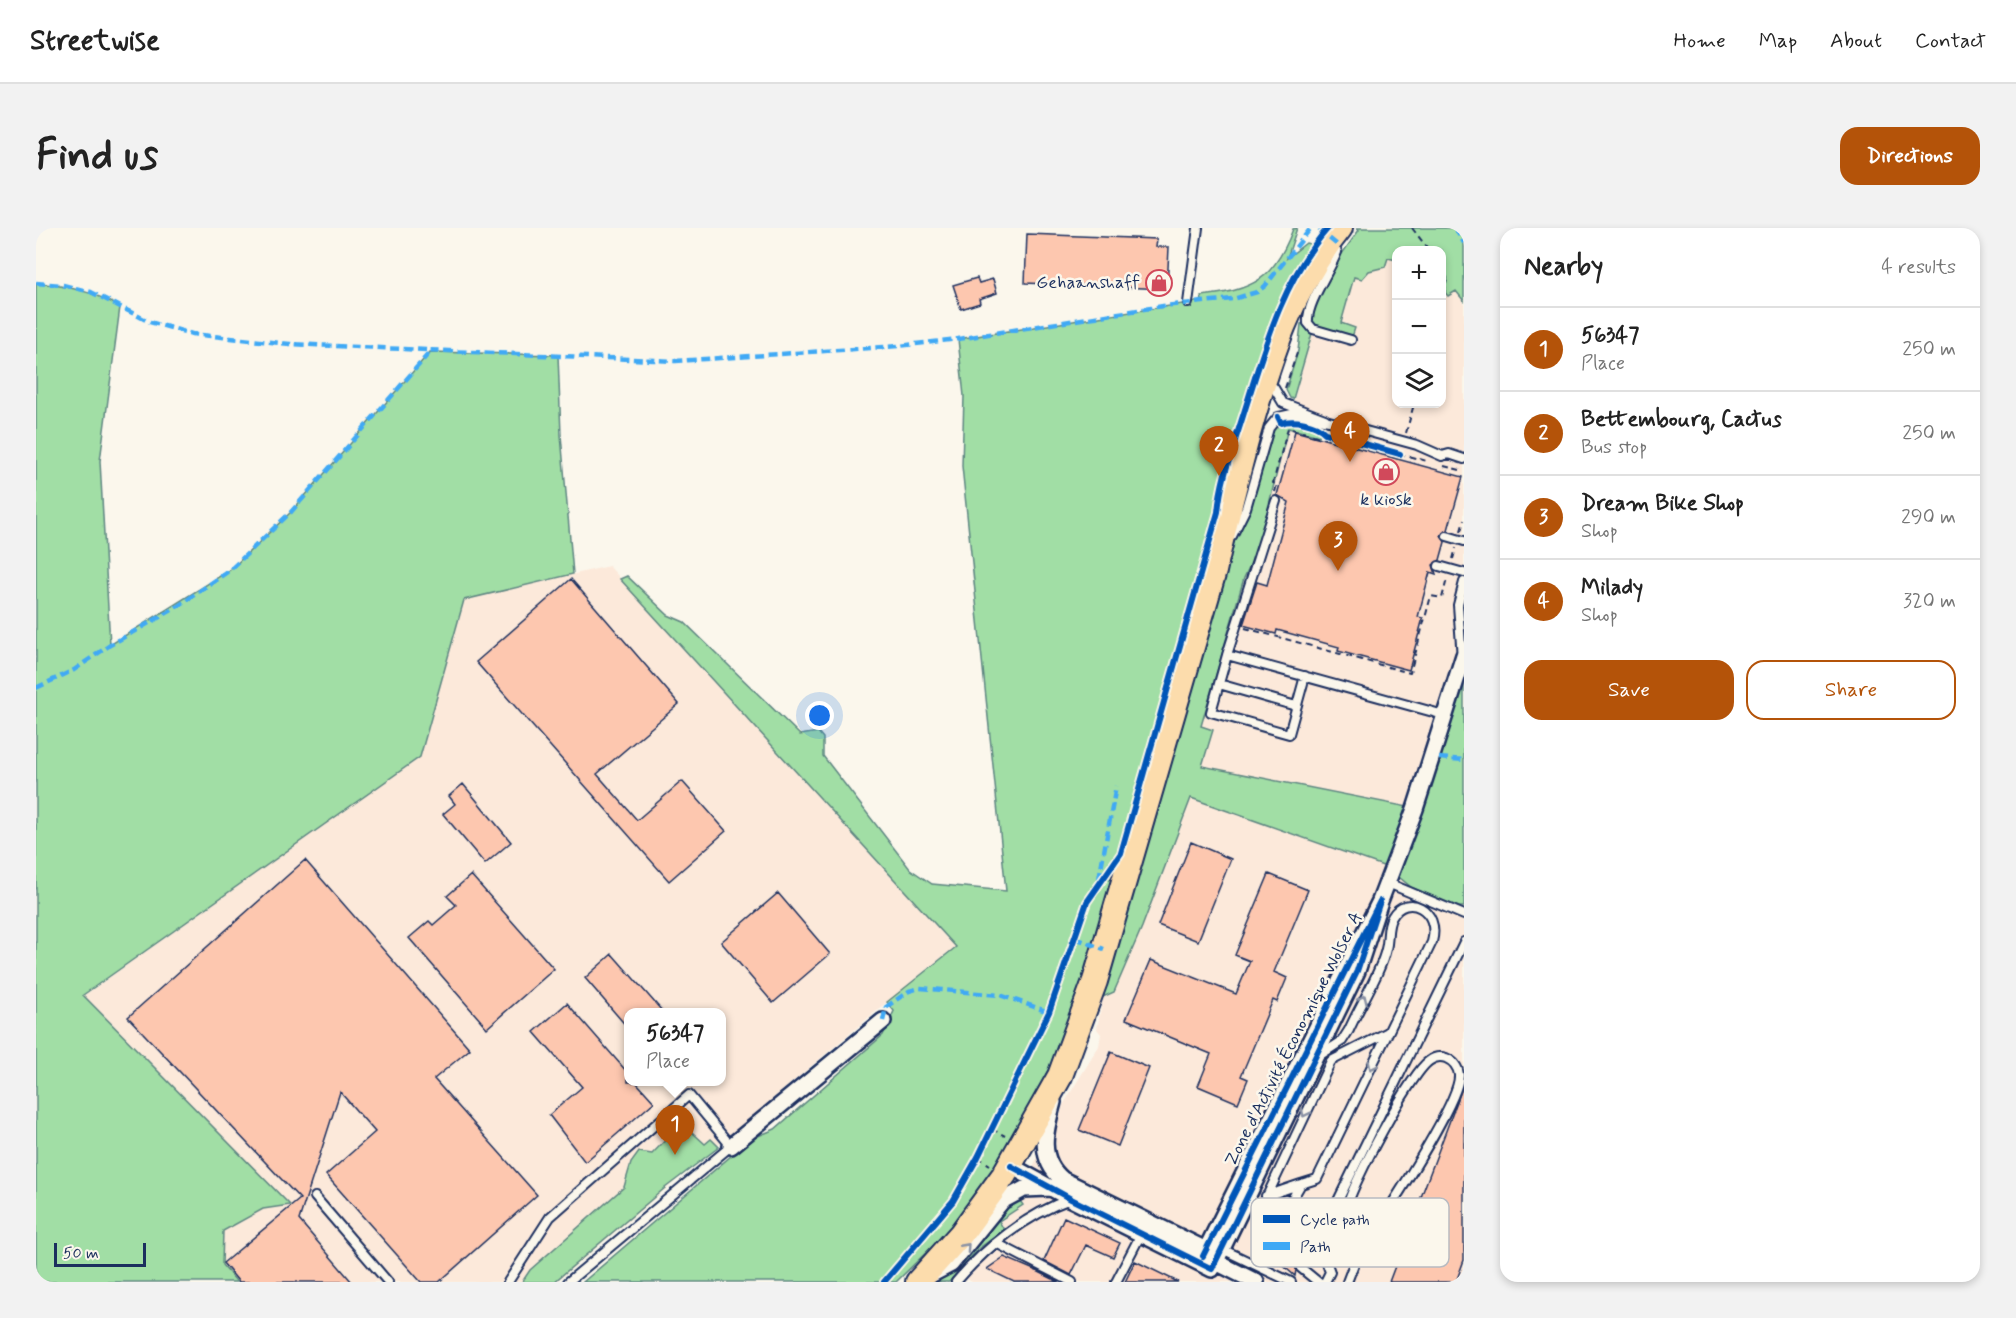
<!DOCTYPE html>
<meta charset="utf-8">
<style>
:root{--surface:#fff;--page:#f2f2f2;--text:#222;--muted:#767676;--line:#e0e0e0;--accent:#b45309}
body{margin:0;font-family:Mynerve,sans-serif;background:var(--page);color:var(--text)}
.controls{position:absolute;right:18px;top:18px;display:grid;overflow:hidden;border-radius:12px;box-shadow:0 3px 9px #0003}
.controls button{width:54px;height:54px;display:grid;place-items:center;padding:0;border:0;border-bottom:2px solid var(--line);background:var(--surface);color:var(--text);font:30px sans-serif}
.scale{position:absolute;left:18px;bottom:15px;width:92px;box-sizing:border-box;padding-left:6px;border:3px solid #1b2f5e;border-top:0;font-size:16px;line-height:21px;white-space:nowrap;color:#1b2f5e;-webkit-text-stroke:4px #fbf7ec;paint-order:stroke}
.you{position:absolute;left:784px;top:488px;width:21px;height:21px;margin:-15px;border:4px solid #fff;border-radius:50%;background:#1a73e8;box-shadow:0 0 0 9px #1a73e833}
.badge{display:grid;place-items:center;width:39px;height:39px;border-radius:50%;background:var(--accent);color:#fff;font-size:20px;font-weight:700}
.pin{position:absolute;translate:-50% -50px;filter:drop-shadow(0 2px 3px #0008)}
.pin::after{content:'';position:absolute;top:32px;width:21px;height:18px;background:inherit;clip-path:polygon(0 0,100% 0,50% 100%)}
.popup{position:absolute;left:588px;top:780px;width:102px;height:78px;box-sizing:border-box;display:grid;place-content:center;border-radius:12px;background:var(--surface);filter:drop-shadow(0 2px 4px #0005);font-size:20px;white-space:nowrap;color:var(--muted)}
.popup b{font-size:22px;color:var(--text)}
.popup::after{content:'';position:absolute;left:50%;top:100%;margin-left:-12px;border:12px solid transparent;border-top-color:var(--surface)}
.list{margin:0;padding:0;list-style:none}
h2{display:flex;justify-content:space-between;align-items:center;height:78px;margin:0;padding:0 24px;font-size:26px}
h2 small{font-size:20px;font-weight:400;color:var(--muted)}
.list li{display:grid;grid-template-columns:39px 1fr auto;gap:18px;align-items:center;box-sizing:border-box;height:84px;padding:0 24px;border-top:2px solid var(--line)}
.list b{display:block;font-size:22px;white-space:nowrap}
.list p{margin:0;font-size:20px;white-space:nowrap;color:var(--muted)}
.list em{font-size:20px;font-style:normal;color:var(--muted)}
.actions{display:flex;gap:12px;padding:18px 24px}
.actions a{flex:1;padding:14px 0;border:2px solid var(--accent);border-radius:18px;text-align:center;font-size:21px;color:var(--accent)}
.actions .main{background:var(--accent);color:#fff}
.icon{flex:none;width:33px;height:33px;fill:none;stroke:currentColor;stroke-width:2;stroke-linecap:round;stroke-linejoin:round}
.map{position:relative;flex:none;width:1428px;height:1054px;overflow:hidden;border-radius:18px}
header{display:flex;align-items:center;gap:36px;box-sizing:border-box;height:84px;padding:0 30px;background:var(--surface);border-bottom:2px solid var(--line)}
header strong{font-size:28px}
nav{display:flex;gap:33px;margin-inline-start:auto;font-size:21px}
.intro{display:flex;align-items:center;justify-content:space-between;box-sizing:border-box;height:144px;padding:0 36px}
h1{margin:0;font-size:42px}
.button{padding:15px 27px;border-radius:18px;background:var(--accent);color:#fff;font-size:21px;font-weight:700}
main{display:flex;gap:36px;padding:0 36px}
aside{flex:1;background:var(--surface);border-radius:18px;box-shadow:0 3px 9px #0003}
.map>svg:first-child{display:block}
.built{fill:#fce9da;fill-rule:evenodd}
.green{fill:#a1dea5;stroke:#5e8682;stroke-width:1.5}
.building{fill:#fdc7af;stroke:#1b2f5e;stroke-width:1.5}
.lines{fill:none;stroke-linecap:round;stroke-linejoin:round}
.service-casing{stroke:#1b2f5e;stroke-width:12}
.minor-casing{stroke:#1b2f5e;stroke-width:20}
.primary-casing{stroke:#1b2f5e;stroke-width:28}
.path{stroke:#1b2f5e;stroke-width:2;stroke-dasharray:6 4.5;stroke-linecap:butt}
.service{stroke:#fbf7ec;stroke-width:8}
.minor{stroke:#fbf7ec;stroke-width:15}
.primary{stroke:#fcdcac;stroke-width:24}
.quiet{stroke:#3fa9f5;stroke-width:4.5;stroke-dasharray:9 4.5;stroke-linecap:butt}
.cycleway-casing{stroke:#fbf7ec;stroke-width:10}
.cycleway{stroke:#0057b8;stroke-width:6}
.oneway{stroke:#8b93a5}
.labels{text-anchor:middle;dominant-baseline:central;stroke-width:5;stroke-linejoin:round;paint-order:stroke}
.poi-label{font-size:18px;fill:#1b2f5e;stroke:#fbf7ec;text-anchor:end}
.street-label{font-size:18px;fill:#1b2f5e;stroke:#fbf7ec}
.key{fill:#fbf7ec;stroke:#b8bbc1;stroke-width:1.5}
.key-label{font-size:16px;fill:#1b2f5e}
</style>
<header>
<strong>Streetwise</strong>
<nav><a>Home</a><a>Map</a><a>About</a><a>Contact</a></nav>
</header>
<div class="intro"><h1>Find us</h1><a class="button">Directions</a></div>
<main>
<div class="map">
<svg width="1428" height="1054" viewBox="0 0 1428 1054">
<rect width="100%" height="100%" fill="#fbf7ec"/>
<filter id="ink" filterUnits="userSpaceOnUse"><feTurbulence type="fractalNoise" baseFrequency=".0167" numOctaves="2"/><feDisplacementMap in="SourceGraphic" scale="12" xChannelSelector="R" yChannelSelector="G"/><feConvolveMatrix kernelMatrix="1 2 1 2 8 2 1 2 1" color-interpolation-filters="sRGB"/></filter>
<g filter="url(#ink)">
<!-- built -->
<path class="built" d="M1352,29L1360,32V176H1406V61L1412,68L1420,62L1428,73V451L1363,649L1375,659L1428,679V1054H936L931,1051L928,1054H913L942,1021L967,1002L963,993L986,977L982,970L1002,928L1020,926L1019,904L1027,877L1063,818L1065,806L1061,801L1067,769L1078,764L1106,699L1155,570L1349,639L1372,579L1165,538L1176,503L1165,498L1208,350L1222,320L1252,200L1282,208L1284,202L1252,193L1277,101L1305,96L1318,49L1341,39Z
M573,338L920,719L851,774L520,1054H201L186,1037L187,1003L227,981L253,977L47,768L384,529L428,372ZM592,784H686V854H592Z"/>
<!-- green -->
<path class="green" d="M1261,0L1251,30L1270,15L1279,17L1196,221L1184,260L1182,284L1062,708L1034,792L1012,842L977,913L934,977L911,1004L860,1054H547L715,911L739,901L847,807L858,783L851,774L920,719L584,351L591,348L632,387L648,394L764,507L782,504L787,510V528L874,641L896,656L970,663L926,238L928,168L922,111L1166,73L1165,68C1217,62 1238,52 1257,1Z
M1321,0H1428V73L1420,63L1412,68L1406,61V22H1360V32L1352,30L1349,39L1333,43L1326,51L1318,49L1305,95L1319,100L1315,112L1277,102L1257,171L1254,170L1250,162L1262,123L1265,96L1272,95L1271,87L1293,44L1323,2Z
M0,55C31,58 57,63 84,79L64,233L74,417L194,342L255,284L394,124L522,127L525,207L537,346L428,372L384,529L47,767L254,977L227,981L187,1003L186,1037L201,1054H0Z
M1252,193L1285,202L1283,208L1252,200L1222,320L1208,350L1165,498L1177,502L1166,538L1372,579L1350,639L1155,570L1106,699L1078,764L1067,769L1185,344L1213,280L1236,200Z
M1428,451V679H1423L1375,659L1363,649Z
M646,895L669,916L675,911L683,919L629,960L518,1054H486L494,1042L588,959L595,935L603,924L616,926Z
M982,970L987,977L963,993L968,1002L942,1021L913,1054H897L957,991Z"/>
<!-- building -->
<path class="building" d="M991,6L1121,11L1120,19H1133L1131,61L989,55Z
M941,50L943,55L957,51L961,65L943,71L944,75L925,81L917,57Z
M1259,203L1427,249L1412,302L1405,307L1409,314L1404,332L1397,337L1400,346L1394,344L1382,389L1387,390L1373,442L1302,423L1303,419L1241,402L1240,406L1207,397L1221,354L1231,357L1253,274L1241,267Z
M535,351L643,476L561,546L601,592L646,553L690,603L633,653L440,434Z
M427,556L475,614L449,636L407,586L419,576L413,568Z
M1155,614L1195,631L1162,713L1122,697Z
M269,632L434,821L398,851L501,967L403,1054H385L290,947L339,904L304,864L263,992L316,1054H203L187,1035L264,971L92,789Z
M1233,646L1272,662L1238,744L1251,750L1241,774L1237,772L1205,848L1212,851L1202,875L1162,858L1175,826L1090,791L1115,732L1200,766L1214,733L1199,727Z
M435,647L518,741L451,800L373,710L393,693L397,697L420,677L411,668Z
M742,665L794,726L737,775L685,714Z
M576,726L627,784H592V800L549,750Z
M531,775L592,845V854H600L618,874L549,934L513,887L546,859L498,804Z
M1075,824L1113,840L1082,918L1043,902Z
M1428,855V1032L1420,1054H1353Z
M1028,989L1084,1015L1077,1029L1050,1017L1035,1047L1008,1033Z
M1254,991L1285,1018L1275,1021V1029L1269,1036H1261L1259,1048L1227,1020L1237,1017V1008L1242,1003L1249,1002Z
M968,1029L1003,1044L1023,1054H978L951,1041Z
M1099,1033L1142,1054H1089Z"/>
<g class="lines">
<defs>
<path id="service" d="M1301,24C1294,43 1270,76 1272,95L1277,101L1315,112
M1152,75L1162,0
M1238,160L1247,175L1289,191
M1196,308L1210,280L1233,200L1242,189L1256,186L1293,193L1381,217L1406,228L1413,226L1428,231
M1411,308L1428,313
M1403,338L1428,345
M1191,427L1240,273
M1426,430L1422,377L1428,354
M1269,448L1253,506L1175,484L1191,427L1408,487
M1183,456L1260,478
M1352,655L1428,687
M1239,965L1235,977L1245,998
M1230,968L1265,956
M279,969L352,1054
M1296,985L1428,714
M1245,998L1252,978L1265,956L1281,951L1396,714C1405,681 1370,664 1356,689C1350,699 1353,711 1350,721C1345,744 1323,779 1313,802L1306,813L1283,828
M1233,1013C1222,1004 1220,996 1224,983L1295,833L1352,804
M960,1015L1036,1054
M1186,1021L1255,1054
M1279,1025L1290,1033L1294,1044L1289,1054
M1265,1040L1282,1054
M472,1054L514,989L653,867L695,918L532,1054
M920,1054C950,1019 990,987 1034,971
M1080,1054L1105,1006
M1311,1054L1319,1033C1338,1004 1425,874 1423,847C1422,839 1417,833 1410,830C1404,828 1398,829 1393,833C1375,845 1315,958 1311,979C1309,996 1316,1017 1319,1033"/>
<path id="minor" d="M1344,673L1379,581L1428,427
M1017,874C1009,903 1001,931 1027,952L1170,1022
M695,918L847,793
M975,938L1035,971L1176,1041L1321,743L1344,673L1167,1028
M1170,1029L1220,1054
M896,1046L915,1036L966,973L988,961L1013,960"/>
<path id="primary" d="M882,1054L925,1006L968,947L1024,848L1059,753L1178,343C1188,297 1200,252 1212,206C1233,132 1255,60 1304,0"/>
</defs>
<!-- service casing -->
<use href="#service" class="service-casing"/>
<!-- minor casing -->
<use href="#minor" class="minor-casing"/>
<!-- primary casing -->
<use href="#primary" class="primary-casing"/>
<!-- path -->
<path class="path" d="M1376,0L1393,22
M1406,39L1411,50L1406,78
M1249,160L1261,125
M1370,205L1378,176
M1408,238L1428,243
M1239,264L1241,256L1237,255L1252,200L1363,231L1364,226L1391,233
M1425,303L1428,292
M1417,331L1420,320
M1209,400L1374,445L1395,368L1406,370L1411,351
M956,901L969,908
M942,929L954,937"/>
<!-- service -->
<use href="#service" class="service"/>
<!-- minor -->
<use href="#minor" class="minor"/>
<!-- primary -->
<use href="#primary" class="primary"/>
<!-- quiet -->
<path class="quiet" d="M1419,0L1428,15
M1283,2L1304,19
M0,55L27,57L55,64L114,94L156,106L254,116L640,133L863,118L922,111L1127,78L1197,71L1221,64L1229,58L1275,0
M0,460L38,442L74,417L138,381L194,342L255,284L394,124
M1403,530L1428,532
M1063,651L1080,558
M1039,710L1068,721
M847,793L850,779L873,763L884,760L964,767L1013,784"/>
<defs>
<path id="cycleway" d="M1242,189L1245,195C1257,191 1280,195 1289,205L1364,226
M975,938L1035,971L1176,1041L1321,743L1344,673L1167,1028
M848,1054L917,973L942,929L1013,784L1051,674L1085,625L1182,284C1185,251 1196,223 1206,191C1227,125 1245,54 1292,0"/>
</defs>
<!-- cycleway casing -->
<use href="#cycleway" class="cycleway-casing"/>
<!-- cycleway -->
<use href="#cycleway" class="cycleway"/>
</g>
<!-- one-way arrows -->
<defs><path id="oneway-chevron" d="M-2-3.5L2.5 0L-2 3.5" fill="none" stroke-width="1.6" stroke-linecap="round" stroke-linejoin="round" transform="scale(1.5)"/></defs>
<g class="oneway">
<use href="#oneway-chevron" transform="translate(1327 771) rotate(-65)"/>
<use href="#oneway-chevron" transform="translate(1336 838) rotate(116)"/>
<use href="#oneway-chevron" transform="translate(1269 885) rotate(117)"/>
<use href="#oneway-chevron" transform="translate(930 1019) rotate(-48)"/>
</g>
</g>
<!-- icons -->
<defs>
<symbol id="shop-ring" viewBox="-11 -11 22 22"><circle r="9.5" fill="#fbf7ec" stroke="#d1495b" stroke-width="1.5"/><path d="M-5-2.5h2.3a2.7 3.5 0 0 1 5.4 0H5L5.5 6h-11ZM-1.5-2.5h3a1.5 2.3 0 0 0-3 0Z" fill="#d1495b"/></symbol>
</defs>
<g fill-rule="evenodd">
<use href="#shop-ring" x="1108" y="40" width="30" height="30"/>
<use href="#shop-ring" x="1335" y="229" width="30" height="30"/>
</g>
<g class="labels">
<!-- poi labels -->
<g class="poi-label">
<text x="1104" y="55">Gehaanshaff</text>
<text x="1350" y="272" text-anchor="middle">k kiosk</text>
</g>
<!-- street labels -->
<g class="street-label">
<text transform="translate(1258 811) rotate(-63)">Zone d'Activité Économique Wolser A</text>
</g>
</g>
<!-- legend -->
<rect x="1215" y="970" width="198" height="69" rx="9" class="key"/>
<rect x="1227" y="987" width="27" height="8" fill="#0057b8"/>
<rect x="1227" y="1014" width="27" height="8" fill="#3fa9f5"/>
<g class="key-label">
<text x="1264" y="997">Cycle path</text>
<text x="1264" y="1024">Path</text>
</g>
</svg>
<div class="controls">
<button>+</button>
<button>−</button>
<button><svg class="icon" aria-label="layers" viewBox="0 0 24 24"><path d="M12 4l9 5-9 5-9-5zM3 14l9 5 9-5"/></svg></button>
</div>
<div class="scale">50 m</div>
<div class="you"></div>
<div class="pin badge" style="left:639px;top:927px">1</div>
<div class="popup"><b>56347</b>Place</div>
<div class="pin badge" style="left:1183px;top:248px">2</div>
<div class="pin badge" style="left:1302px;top:343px">3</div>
<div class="pin badge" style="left:1314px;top:234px">4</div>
</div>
<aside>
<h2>Nearby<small>4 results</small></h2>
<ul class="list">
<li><span class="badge">1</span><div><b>56347</b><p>Place</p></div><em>250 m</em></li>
<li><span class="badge">2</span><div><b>Bettembourg, Cactus</b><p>Bus stop</p></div><em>250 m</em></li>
<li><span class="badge">3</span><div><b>Dream Bike Shop</b><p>Shop</p></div><em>290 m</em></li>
<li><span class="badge">4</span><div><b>Milady</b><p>Shop</p></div><em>320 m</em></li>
</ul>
<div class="actions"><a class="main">Save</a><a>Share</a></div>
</aside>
</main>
